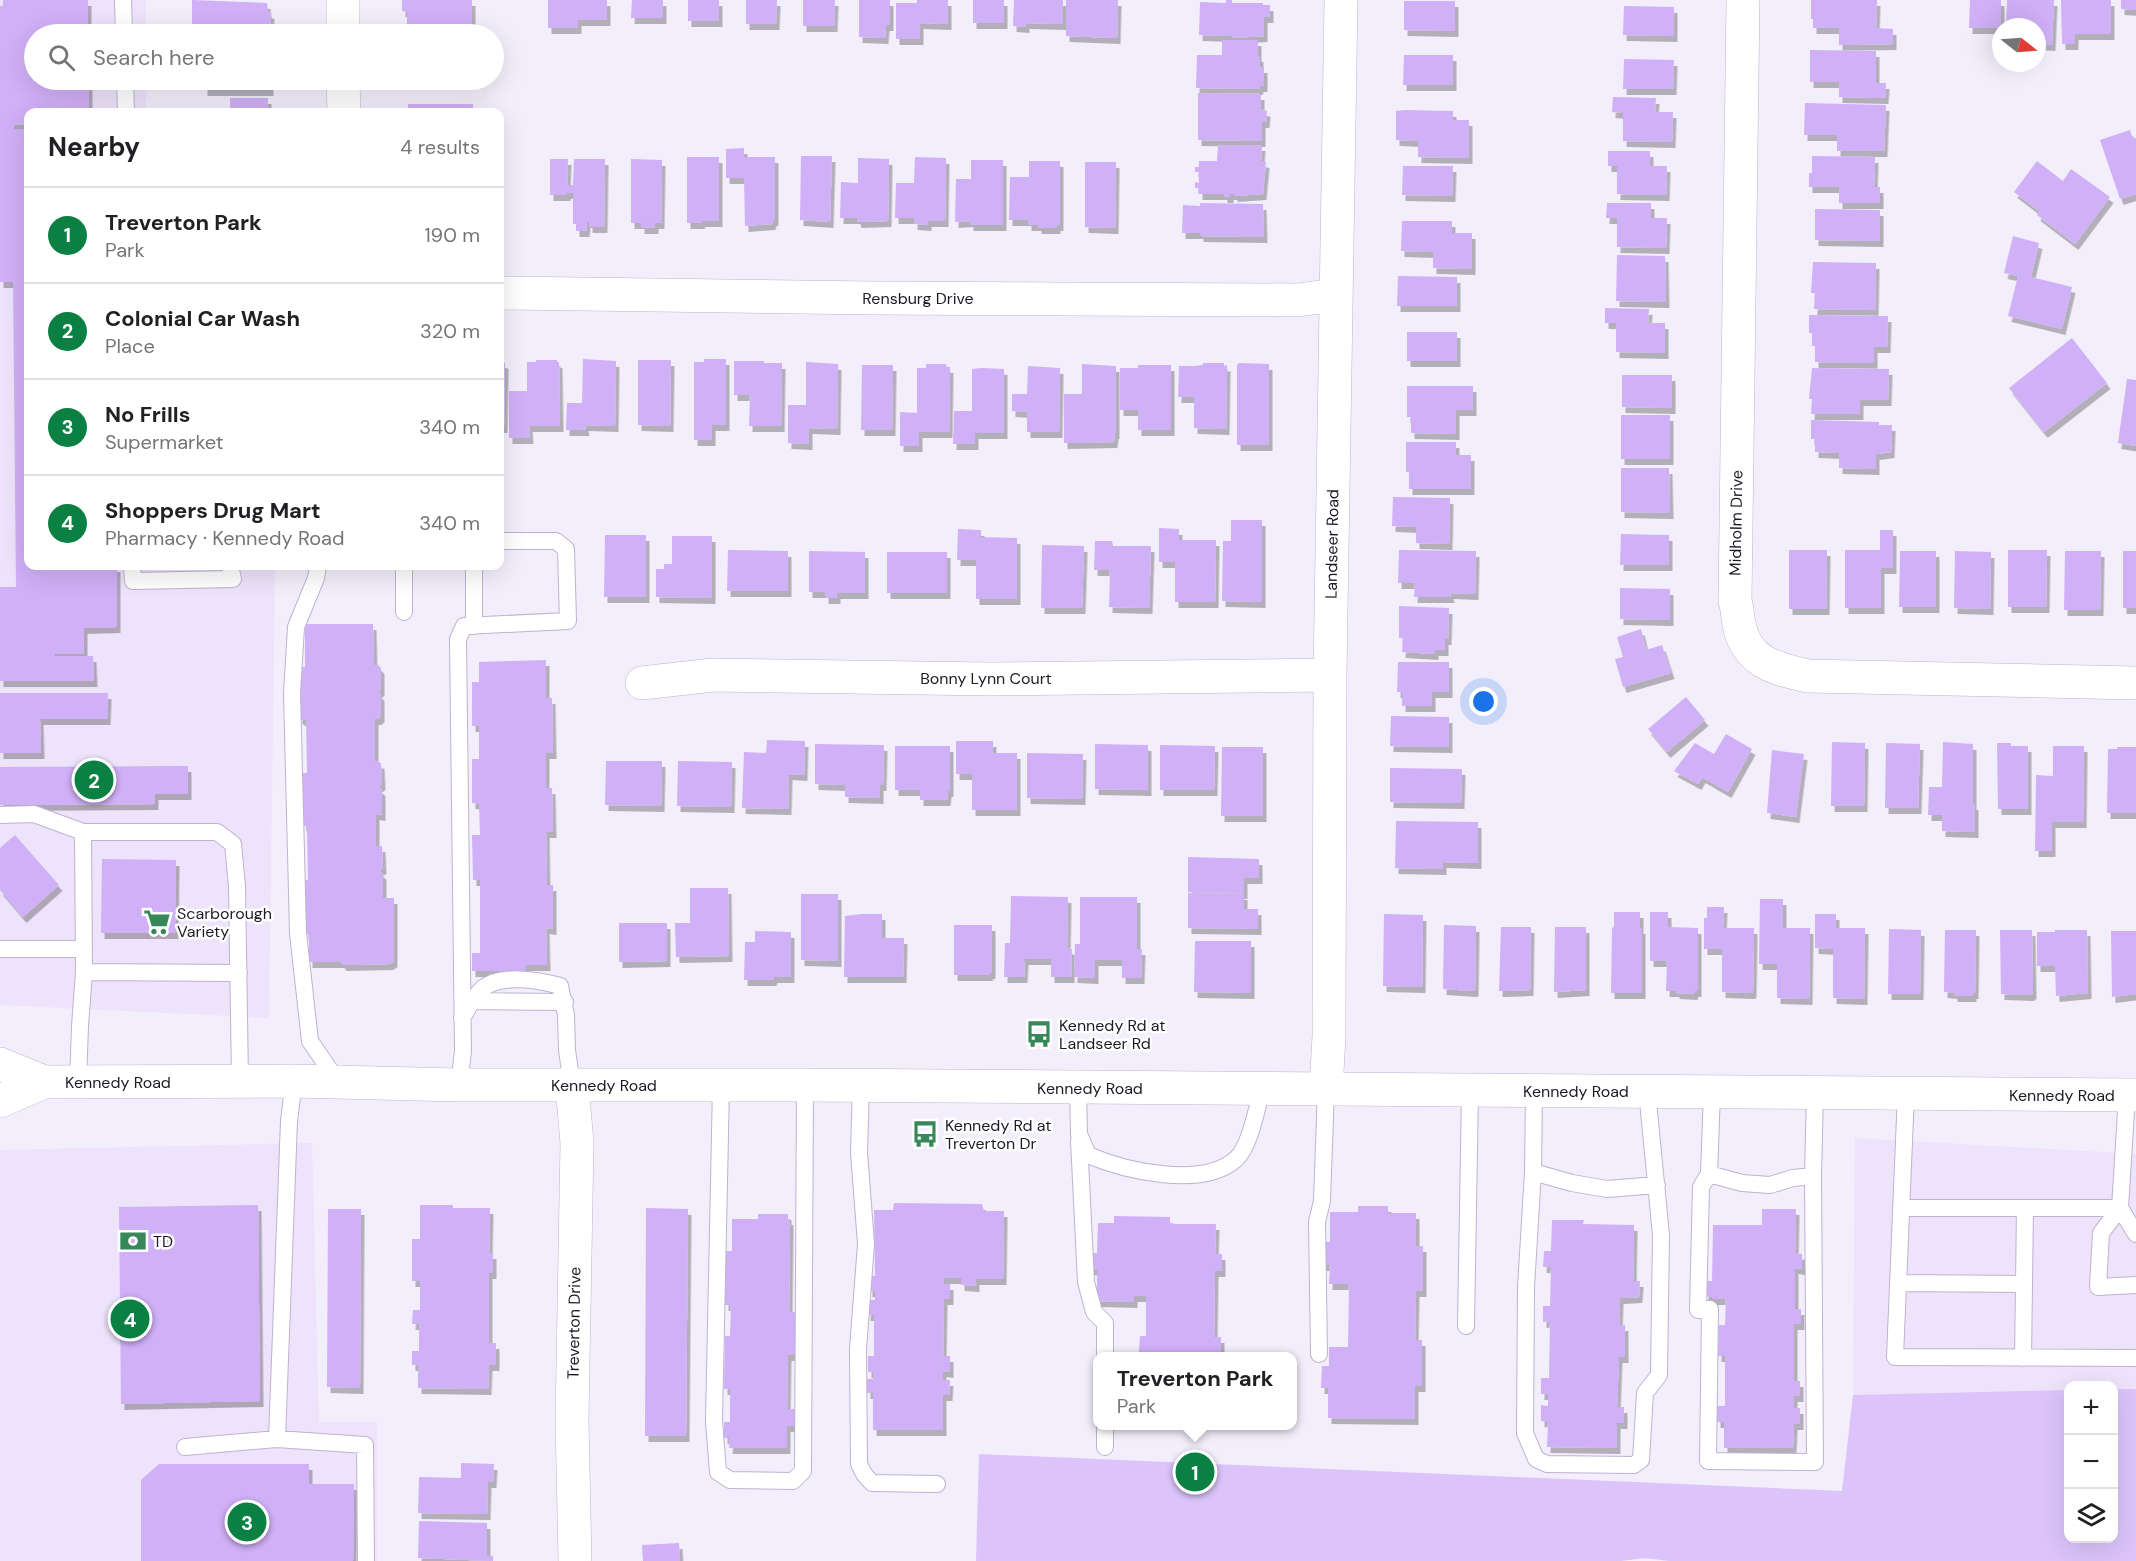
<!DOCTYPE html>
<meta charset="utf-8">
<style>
:root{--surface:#fff;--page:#f6f6f6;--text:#202124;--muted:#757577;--line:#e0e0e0;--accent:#0b8043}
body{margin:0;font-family:"DM Sans",sans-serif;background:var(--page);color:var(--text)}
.controls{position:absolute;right:18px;bottom:18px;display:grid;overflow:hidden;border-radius:12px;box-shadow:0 6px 24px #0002}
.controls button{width:54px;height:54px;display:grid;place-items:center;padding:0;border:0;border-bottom:2px solid var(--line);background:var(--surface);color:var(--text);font:30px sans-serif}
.compass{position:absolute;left:1992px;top:18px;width:54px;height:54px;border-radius:50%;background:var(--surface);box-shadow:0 6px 24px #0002;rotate:107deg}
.you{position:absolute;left:1484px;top:702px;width:21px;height:21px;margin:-15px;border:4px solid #fff;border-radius:50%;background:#1a73e8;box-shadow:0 0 0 9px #1a73e833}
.badge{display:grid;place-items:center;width:39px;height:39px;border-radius:50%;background:var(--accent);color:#fff;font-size:20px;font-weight:700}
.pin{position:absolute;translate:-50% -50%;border:3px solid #fff;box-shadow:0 2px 6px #0006}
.popup{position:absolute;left:1093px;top:1352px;width:204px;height:78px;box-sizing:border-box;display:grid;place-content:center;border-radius:12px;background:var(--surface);filter:drop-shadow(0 2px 4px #0005);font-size:20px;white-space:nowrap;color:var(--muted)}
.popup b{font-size:22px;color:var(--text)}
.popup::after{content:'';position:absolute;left:50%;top:100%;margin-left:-12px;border:12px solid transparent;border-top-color:var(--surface)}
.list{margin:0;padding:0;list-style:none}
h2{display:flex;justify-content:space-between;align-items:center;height:78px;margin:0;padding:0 24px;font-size:26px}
h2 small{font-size:20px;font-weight:400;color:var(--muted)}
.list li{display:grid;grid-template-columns:39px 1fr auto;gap:18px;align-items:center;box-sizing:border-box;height:96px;padding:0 24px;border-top:2px solid var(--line)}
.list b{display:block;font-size:22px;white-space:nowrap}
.list p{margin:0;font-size:20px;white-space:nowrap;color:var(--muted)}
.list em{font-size:20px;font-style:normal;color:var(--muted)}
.icon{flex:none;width:33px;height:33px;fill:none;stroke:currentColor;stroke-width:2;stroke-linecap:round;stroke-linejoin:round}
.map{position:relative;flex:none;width:2136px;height:1561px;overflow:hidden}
.search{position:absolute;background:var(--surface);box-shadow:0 6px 24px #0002;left:24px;top:24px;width:480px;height:66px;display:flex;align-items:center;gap:15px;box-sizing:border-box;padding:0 21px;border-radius:33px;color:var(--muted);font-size:22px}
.panel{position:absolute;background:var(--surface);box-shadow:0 6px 24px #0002;left:24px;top:108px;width:480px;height:462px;border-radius:12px}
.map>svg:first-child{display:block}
.built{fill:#ede3fa}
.green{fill:#dcc4fa}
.building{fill:#d0b0f7;filter:url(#shadow)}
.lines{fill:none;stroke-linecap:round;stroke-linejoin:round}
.lane-casing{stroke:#bfb2d0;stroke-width:18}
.street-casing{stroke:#bfb2d0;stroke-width:34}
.secondary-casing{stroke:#bfb2d0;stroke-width:34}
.lane{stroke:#fff;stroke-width:16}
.street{stroke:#fff;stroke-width:33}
.secondary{stroke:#fff;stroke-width:33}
.labels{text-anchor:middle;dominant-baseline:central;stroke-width:5;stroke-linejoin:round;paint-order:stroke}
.street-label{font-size:16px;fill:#1e1924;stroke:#fff}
.poi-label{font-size:16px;fill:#1e1924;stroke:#fff;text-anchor:start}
</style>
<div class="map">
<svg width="2136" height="1561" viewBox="0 0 2136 1561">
<defs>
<filter id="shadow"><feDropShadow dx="3.5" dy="6" stdDeviation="0" flood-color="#0004"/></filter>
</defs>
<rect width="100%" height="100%" fill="#f3eefb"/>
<!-- built -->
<path class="built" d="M0,0H146V34H34V80H146V112H28V566H275L269,1018L0,1005Z
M1855,1138L2136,1154V1389H2114V1386H2068V1390L1853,1395Z
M312,1143L319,1422H377V1561H0V1150Z"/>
<!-- green -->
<path class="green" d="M2114,1389H2136V1561H1669L1645,1558L1621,1561H976L979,1454L1842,1491L1853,1395L2068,1390V1538H2114Z"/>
<!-- building -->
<path class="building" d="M3,0H88V34H34V80H89V112H28V124L13,125L14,129H28V566H117V627L84,628V654H55V656H93L94,681H0V587H16L13,282H0V6H3Z
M192,0L267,3L268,12L271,13L270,30L267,31V34L192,32Z
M402,0H472V32L407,30V12L402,11Z
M548,0H607V20H578V28H548Z
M632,0H663V18H631Z
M688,0H719V21H688Z
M746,0H777L776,24H746Z
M803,0H835L834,26H803Z
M859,0H890V25H886L885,38L859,37Z
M917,0H948V24L920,23V39H896V3H917Z
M973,0H1004V23H973Z
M1014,0H1063V24L1026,23V27L1013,26Z
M1066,0H1118L1117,38L1066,36Z
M1226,0H1232V3H1263V5H1270V17H1264V36L1232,38V36L1199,35L1200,2L1226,3Z
M1811,0H1877L1876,28L1893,29V44L1839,45V28H1813V19H1811Z
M1970,0H2001V28H1969Z
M2007,0H2054L2052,45L2037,44V27H2006Z
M2061,0H2111V34H2075V44H2062Z
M2121,0H2136V10L2121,9Z
M1404,1H1455V31L1404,30Z
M1624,6L1674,7V36L1623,35Z
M1222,40H1258V56H1260V67H1264V86H1260L1259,89L1196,88L1197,55H1222Z
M1810,50L1876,51V83H1886L1885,98L1839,97V82H1810Z
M1404,55H1453V85H1403Z
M1624,59L1674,60L1673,89H1623Z
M204,80H270V90H204Z
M406,80H472V83H406Z
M1198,93L1261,94V109L1267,111L1266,122H1262V141L1198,140Z
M1613,97L1656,98L1655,112H1673L1672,142L1623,141V113L1612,112Z
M230,98H268V112H230Z
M1805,103L1886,105L1884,151H1837V135H1804Z
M408,104H473V112H408Z
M1405,110L1453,111V120H1469V158L1418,157V141L1396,140V111Z
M2130,130L2133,139L2136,138V194L2120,199L2100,140Z
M1218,145H1262L1261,161L1266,162L1263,194L1234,196V194H1230V197H1224V194H1199V188H1195V182L1199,183V172H1195V167H1199V161H1217Z
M744,148V157H775V220H773L772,224L745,226L744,178H726V149Z
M1608,151H1650V166H1667L1666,195L1617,194V166H1608Z
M801,156H832L830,222L800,220Z
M1812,156L1875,157L1874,187H1880V203H1839V187H1809V173H1812Z
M687,157H719V221H702L701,223H687Z
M915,157L946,158L945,221H928V225L914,224V218H895L896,183H914Z
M858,158L889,159L888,221L858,222L857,218H840L841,182L858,183Z
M550,159H568L567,185H573L574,159H605L604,227H589V222H587L586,231H576V224H573V193H567V195H550Z
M631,159L662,160L661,223H655V228H641V223H631Z
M971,160H1003V225H970V221L955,222L956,179H971Z
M1029,161H1060V225H1057V228H1038V225H1028V220H1009L1010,177H1029Z
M2037,161L2063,181L2071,169L2110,197L2075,244L2037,215L2039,211L2014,192Z
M1085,162H1116L1115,228L1085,227Z
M1403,166H1453L1452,196L1402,195Z
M1200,203L1263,204L1264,237L1200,236V233H1182L1183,205L1200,206Z
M1607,203H1651V218H1667L1666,248L1617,247V218H1606Z
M1815,209L1880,210V241L1815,240Z
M1402,221H1452V233H1472V269L1433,268V252L1401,251Z
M2013,236L2039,243L2031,277L2072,287L2062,329L2008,316L2018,276L2004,273Z
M1617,255L1665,256L1666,302L1616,301Z
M1813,262L1876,263L1875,310L1814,309L1815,293H1811Z
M1398,276L1457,277V306H1397Z
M1605,308L1649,309L1648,323H1665V353L1616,352V323H1605Z
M1809,315L1888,316L1887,347H1874V363L1815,362V346H1812V333H1809Z
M1407,332H1457V361H1407Z
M2072,338L2107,383L2044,432L2009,388Z
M583,359L616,361L615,426L585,425L586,430H566L567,403H582Z
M704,359H726V425H712V440H694V362H704Z
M536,360H557V362H559L560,426H529L530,438H509V391H527V362H536Z
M638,360H671L670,426L638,425Z
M500,361L505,363L504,427H500Z
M734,361H764V363H782L781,426H749L750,395H734Z
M806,362L838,364L837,429L809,428V444L788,443V405H806Z
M1203,363H1224V366L1227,365L1226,429L1194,428V397H1178L1179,366H1195L1203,365Z
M1239,363L1269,364V445H1237V365Z
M926,364H946L947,367H950L949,432H919V446H900V412L917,413V368H926Z
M1082,364L1116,366V433H1115L1114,442L1064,443V394H1082Z
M862,365H893L892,430H861Z
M1138,365H1171V430H1138V410H1120V368H1138Z
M1028,366L1060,368L1059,432H1027V412L1012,411V394H1027Z
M982,368L1004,369V433H975V444H953L954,411H972V369Z
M1812,368L1889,369L1888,400H1860V414H1811L1812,399H1809Z
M1622,375H1672V408L1622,407Z
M2127,379L2136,380V446L2118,443Z
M1407,386H1473V410H1456V434L1411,433V417H1407Z
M1621,415H1670V459H1621Z
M1811,420L1879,422V425H1892L1891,452L1876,454V469L1839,468V453L1815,452V439H1811Z
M1406,442H1456V455H1471V489H1409V472H1406Z
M1621,468H1669L1670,513L1621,512Z
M1393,497L1450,498L1449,544L1416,543V527L1392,526Z
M1231,520H1262V602L1222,601L1223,541H1231Z
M1159,528L1179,529V540H1216L1215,602H1175V562H1159Z
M958,529L981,530V537L1017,538V599H976V560H957Z
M1880,530H1893V568H1881V608H1845V550H1880Z
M1621,534L1669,535V565H1620Z
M605,535H646V597H604Z
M672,536H712V598L656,597V569H664V564H672Z
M1095,541H1112L1113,546H1151L1149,608L1109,607L1110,570H1094Z
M1042,545L1084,546L1082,608H1041Z
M728,550L788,551V591H727Z
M1399,550L1476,551L1475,594L1450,593L1451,597H1414L1415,583H1398Z
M1789,550H1827L1826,609H1789Z
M2008,550H2047L2046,607H2008Z
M809,551L865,552V593H837V598H825V592H809Z
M1900,551H1936V607H1899Z
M1955,551L1991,552L1990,609L1954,608Z
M2065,551H2101L2100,610H2064Z
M2123,551H2136V608H2123Z
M887,552H947V593H887Z
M1620,588L1670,589V620L1620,619Z
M1399,606L1449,608L1448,639H1445V650H1435V654L1402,652L1403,638H1399Z
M305,624H373L374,666L378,665L381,668V690L378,692L381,695V716L378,719H375V761L381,763L382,784L378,787L382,790V815L376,814V846H382L383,868L379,870L383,874V898H394V961L390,964L343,965L341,962H309V934H305L304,880H308L307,826H303L301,803L303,800L300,797V775L303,773H307L306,720H302L299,718V696L302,694L299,691L301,667H305Z
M1641,629L1646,650L1662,645L1671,673L1623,687L1615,659L1623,657L1617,637Z
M546,660V698H552L553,753H546V788H552L553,832H546L547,885H553V929L546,928L547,965H526V971H472V953H480V880H473L472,835H480L479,804L472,803V759H479V726H472V682H479V662Z
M1398,662H1449V692H1432V706H1402V692H1397Z
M0,693H108L107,719H40L41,753H0Z
M1686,697L1705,720L1667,752L1648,729Z
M1391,716L1449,717V747L1390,746Z
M1726,734L1752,749L1728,792L1702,777L1698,784L1674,771L1695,743L1714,754Z
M767,740L805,741L804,775L789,774L788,809L742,808L744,752L766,753Z
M956,741H993V753H1017V810H972V774H956Z
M1832,742L1865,743L1864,806H1831Z
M1943,742L1973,744V804H1975V832L1942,831V815H1928L1929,787H1942Z
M1886,743L1920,744L1918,808H1885Z
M1997,743H2011V746H2028V809H1998Z
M815,744L884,745L883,785H880V798L845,797V785L815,784Z
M1095,744L1148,745V790L1095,789Z
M1160,745L1215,746L1214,790H1160Z
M895,746H950V791H948L947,800H920V790H895Z
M2053,746H2084L2083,822H2052V851H2035L2036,775L2053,776Z
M1222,747H1263V816H1221Z
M2117,747H2136V813H2107L2108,749H2117Z
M1772,750L1804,754L1796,817L1767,813Z
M1027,753L1083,754L1082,799L1027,798Z
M606,761H662L661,806L605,805Z
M678,761L732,762L731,807L677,806Z
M188,766V794H155V804L0,805V767Z
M1390,768L1462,769L1461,803L1390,802Z
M1396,821L1478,822V863L1443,862V869L1395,868Z
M15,835L59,885L23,917L0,890V848Z
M1188,857L1259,859V878H1244V893L1188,892Z
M102,859L176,860L175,933H101Z
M690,888H728L729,956L676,957L675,923H690Z
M1188,893L1244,894V909H1258V929L1188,928Z
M801,894H838V961L801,960Z
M1011,896L1068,897L1067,948L1072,949L1071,977H1051V959H1025L1024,977H1004L1005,943H1010Z
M1080,897H1137V949H1142L1141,978H1122V960H1095V978L1074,977L1075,944H1080Z
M1760,899H1783V928H1810L1809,999L1777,998V964H1759Z
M1707,907H1724L1723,928H1754L1753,992L1751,993L1722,992V949H1704V918H1707Z
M1614,912H1640V928H1642V993H1611L1612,928L1614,927Z
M1650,912H1668V927L1698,928V991H1695L1694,994L1676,993V991H1666L1667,961H1650Z
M861,914H882V938H904L903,977H844L845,916Z
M1384,914L1423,915L1422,987L1383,986Z
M1815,914H1836V928H1865L1864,999L1833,998V949L1815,948Z
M619,923H667V961L619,962Z
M954,925H992V973H989L990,975H954Z
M1444,925L1476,926L1475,990L1473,991L1443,989Z
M1501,927H1531L1530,990L1499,991Z
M1555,927H1586V990L1554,992Z
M1889,929L1921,930L1920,994H1888Z
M1945,930H1976L1975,993H1973V996H1954V993L1944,992Z
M2000,930H2032L2033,993L2030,995L2001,994Z
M2055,930H2087L2088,993L2056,996L2055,966H2037V932H2055Z
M755,931L791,932V977H774L773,980H744L745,942H755Z
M2111,931H2136V994L2112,997Z
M1195,941H1251V993L1194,992Z
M894,1203L982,1204L984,1211H1004L1003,1279H976V1286L961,1285V1278H944V1284H950V1299H944L943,1356H950V1372L943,1371V1380H950L949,1395H943V1430H873V1393H867V1379H873V1372H868V1356H874V1315H867L868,1300H875V1291H869V1276H875L874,1210H893Z
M258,1205L260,1401L121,1404L119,1207Z
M420,1205H453V1208H490L489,1253H493V1273H489V1343H496V1365H489L488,1389L418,1388V1365H412V1351H419V1324H412L413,1310H420V1281H412V1239H420Z
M1358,1206H1388V1213H1416V1246H1423V1291H1416L1415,1340H1422V1386H1415V1419L1328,1418V1388H1321L1322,1366H1329V1347H1348L1349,1284H1329L1330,1265H1322L1323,1242H1330V1212H1358Z
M646,1208L688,1209L686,1436H645Z
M328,1209H361L360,1388L327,1387Z
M1762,1209H1796L1795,1253L1802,1254V1269L1795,1268V1309H1801V1324H1794V1381H1800V1396H1794V1408H1800V1424H1794L1793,1448H1724V1422H1717V1406H1725V1356H1718L1719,1325H1725L1726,1299H1713L1712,1297L1705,1296V1281H1712L1713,1225H1762Z
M758,1214H788V1219H790L789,1312H795V1355H788L787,1409H795L794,1426H787V1448H729L730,1438H724V1422H730V1389H724L725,1336H730L731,1305H725L726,1251H732V1219H758Z
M1114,1216L1170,1217V1223L1174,1224H1216L1215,1254H1222V1271H1215L1214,1337H1221V1353L1214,1354V1356H1146V1353L1139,1352L1140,1336H1146V1296H1134V1302L1097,1301V1270L1090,1269V1253H1097L1098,1223H1114Z
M1552,1220H1584L1583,1224L1634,1225L1633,1281H1640L1639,1297L1620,1298L1619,1325H1625V1357H1619L1617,1407H1624V1423H1617V1448L1547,1447L1548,1422L1541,1421V1405L1548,1406V1394H1541V1378H1549L1550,1321L1543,1322V1306H1550L1551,1267H1543L1544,1251H1551Z
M461,1463L494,1464L493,1482H488L487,1514L418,1513L419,1477L461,1478Z
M159,1464H309V1484H354L353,1561H141V1480Z
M419,1521L487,1523V1556H493V1561L418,1558Z
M679,1543L680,1561H643L642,1545Z"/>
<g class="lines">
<defs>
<path id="lane" d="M123,0L124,34
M125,80L126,112
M132,566L133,581L233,579L230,566
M318,566L316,578L296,627L292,693L298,933L310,1041L338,1082
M404,566V612
M474,626V566
M0,815L34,814L83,832
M0,949H84
M84,972L239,973
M473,1001L565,1002
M462,1018C468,1009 473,997 481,990C498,973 539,980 560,986L566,1015L567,1050L572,1085
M294,1081L289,1121L277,1439L365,1445L366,1561
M78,1082L80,1026L84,972L83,832H217L233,844L237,886L240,1081
M459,1085L463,1051L458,639L464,626L568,621L566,549L556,541H500
M721,1086L714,1421L718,1472L730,1480L793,1481L803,1471L805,1085
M861,1086L859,1152L866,1244L858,1349L859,1464L864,1474L872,1483L937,1484
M1078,1088L1079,1134L1088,1155C1125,1171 1203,1189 1236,1159C1250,1147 1257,1107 1262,1089
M1534,1091L1533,1172L1526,1287L1525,1433L1536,1459L1547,1464L1634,1465L1641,1460L1645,1393L1659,1375L1661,1235L1647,1091
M1712,1092L1709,1174L1742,1183L1770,1185L1793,1178L1813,1176L1815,1093
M1906,1093L1895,1357L2136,1358
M2127,1095L2120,1208L2101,1233L2098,1287L2136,1285
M1079,1140L1086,1282L1094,1312L1105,1323V1356
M1533,1172L1572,1183L1607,1189L1657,1185
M1709,1174L1701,1187L1698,1310L1710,1309L1708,1461L1815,1462L1813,1176
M1901,1208H2120
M2120,1208L2136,1234
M1898,1283L2024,1284L2023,1358
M2024,1284L2025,1208
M1466,1326L1470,1091
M1319,1354L1317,1222L1322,1201L1326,1089
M1105,1426V1447
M185,1447L277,1439"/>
<path id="street" d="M343,0V34
M1743,0L1735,601C1738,609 1737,617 1739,624C1746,662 1775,669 1808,676L2136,683
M343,80L344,112
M500,293L874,298L1298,300L1335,295
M642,683L713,675L990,679L1330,675
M572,1085L577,1143L572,1420L575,1561
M1326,1089L1329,1036L1330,675L1341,0"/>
<path id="secondary" d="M0,1064L44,1082L294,1081L459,1085H805L2136,1095
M0,1101L44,1082"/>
</defs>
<!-- lane casing -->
<use href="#lane" class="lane-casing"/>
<!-- street casing -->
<use href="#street" class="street-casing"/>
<!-- secondary casing -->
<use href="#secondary" class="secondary-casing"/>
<!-- lane -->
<use href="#lane" class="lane"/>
<!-- street -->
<use href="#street" class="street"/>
<!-- secondary -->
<use href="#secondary" class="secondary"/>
</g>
<!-- icons -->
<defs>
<symbol id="supermarket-bare" viewBox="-9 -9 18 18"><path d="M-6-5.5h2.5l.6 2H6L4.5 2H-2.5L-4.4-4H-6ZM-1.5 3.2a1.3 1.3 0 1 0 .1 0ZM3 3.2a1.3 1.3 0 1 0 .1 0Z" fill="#378758" stroke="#fff" stroke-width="2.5" paint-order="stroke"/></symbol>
<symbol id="bus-bare" viewBox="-9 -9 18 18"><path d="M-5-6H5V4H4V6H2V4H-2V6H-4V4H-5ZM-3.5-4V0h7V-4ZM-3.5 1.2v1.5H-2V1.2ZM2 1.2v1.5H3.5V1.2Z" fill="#378758" stroke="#fff" stroke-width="2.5" paint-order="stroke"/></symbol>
<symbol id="bank-bare" viewBox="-9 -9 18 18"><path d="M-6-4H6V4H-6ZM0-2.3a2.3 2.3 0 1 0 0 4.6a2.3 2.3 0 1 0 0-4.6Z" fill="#378758" stroke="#fff" stroke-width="2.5" paint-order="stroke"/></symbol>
</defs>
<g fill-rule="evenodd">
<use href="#supermarket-bare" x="138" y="903" width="38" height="38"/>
<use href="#bus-bare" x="1020" y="1015" width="38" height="38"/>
<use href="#bus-bare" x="906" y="1115" width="38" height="38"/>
<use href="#bank-bare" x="114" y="1222" width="38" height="38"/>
</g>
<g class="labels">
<!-- street labels -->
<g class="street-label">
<text x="918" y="298">Rensburg Drive</text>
<text transform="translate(1736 523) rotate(-89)">Midholm Drive</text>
<text transform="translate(1332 544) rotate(-89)">Landseer Road</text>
<text x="986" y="678">Bonny Lynn Court</text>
<text x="118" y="1082">Kennedy Road</text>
<text x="604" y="1085">Kennedy Road</text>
<text x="1090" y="1088">Kennedy Road</text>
<text x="1576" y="1091">Kennedy Road</text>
<text x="2062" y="1095">Kennedy Road</text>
<text transform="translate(574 1323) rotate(-89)">Treverton Drive</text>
</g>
<!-- poi labels -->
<g class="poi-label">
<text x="177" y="913">Scarborough<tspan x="177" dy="18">Variety</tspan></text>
<text x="1059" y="1025">Kennedy Rd at<tspan x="1059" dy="18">Landseer Rd</tspan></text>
<text x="945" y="1125">Kennedy Rd at<tspan x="945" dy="18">Treverton Dr</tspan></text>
<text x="153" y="1241">TD</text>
</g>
</g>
</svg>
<div class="controls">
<button>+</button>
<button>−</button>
<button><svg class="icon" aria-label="layers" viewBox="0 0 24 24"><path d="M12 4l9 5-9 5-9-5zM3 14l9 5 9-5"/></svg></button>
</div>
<svg class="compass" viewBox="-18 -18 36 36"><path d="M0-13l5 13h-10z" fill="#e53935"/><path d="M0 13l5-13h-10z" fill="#757577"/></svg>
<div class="you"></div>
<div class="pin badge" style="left:1195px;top:1472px">1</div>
<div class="popup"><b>Treverton Park</b>Park</div>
<div class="pin badge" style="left:94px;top:780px">2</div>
<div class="pin badge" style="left:247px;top:1522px">3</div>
<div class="pin badge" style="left:130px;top:1319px">4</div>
<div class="search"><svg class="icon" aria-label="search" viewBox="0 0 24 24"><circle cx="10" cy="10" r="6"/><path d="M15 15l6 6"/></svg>Search here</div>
<section class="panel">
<h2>Nearby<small>4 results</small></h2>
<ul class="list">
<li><span class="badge">1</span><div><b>Treverton Park</b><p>Park</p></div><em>190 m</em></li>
<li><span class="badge">2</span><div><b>Colonial Car Wash</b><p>Place</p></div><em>320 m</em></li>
<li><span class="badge">3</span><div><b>No Frills</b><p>Supermarket</p></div><em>340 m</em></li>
<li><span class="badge">4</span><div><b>Shoppers Drug Mart</b><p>Pharmacy · Kennedy Road</p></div><em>340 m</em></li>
</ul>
</section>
</div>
